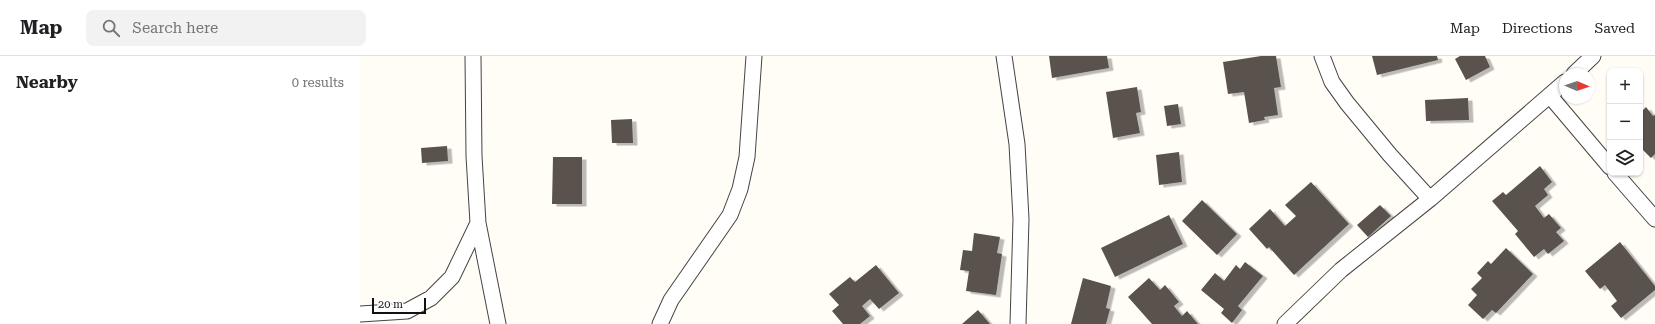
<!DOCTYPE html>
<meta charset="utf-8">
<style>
:root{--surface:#fff;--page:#f2f2f2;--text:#202124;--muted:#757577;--line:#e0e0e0}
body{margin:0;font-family:"Roboto Serif",serif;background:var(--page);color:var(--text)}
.controls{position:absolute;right:12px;top:12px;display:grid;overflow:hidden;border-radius:8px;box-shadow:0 1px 3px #0004}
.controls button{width:36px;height:36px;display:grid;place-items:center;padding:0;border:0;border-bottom:1px solid var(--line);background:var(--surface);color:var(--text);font:20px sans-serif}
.compass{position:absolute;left:1199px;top:12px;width:36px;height:36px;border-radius:50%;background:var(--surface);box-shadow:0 1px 3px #0004;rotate:92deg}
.scale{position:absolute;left:12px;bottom:10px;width:54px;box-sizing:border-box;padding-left:4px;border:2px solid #111;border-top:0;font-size:11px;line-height:14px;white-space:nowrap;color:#111;-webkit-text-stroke:3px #fff;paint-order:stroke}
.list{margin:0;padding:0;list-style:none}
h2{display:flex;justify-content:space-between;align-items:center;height:52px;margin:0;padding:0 16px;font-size:17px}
h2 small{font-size:13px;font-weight:400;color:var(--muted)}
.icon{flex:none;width:22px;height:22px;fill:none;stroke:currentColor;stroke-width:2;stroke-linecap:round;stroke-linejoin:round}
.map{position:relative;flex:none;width:1295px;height:268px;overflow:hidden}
header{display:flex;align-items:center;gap:24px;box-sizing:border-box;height:56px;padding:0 20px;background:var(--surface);border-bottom:1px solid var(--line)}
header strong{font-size:19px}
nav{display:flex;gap:22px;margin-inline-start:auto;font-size:14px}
.search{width:280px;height:36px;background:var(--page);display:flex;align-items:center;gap:10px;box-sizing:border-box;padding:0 14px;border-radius:8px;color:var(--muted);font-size:15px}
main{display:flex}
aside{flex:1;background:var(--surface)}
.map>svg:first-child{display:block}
.building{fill:#5a524d;filter:url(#shadow)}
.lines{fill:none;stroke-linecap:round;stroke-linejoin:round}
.minor-casing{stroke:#444;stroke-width:17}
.minor{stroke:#fff;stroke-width:15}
</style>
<header>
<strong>Map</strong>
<div class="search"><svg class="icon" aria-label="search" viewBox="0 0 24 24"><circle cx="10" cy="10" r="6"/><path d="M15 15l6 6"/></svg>Search here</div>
<nav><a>Map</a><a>Directions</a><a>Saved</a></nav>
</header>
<main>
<aside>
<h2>Nearby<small>0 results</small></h2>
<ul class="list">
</ul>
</aside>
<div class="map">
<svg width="1295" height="268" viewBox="0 0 1295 268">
<defs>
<filter id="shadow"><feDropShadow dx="4.5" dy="2.5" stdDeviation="0" flood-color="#0004"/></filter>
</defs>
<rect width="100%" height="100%" fill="#fffdf5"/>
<!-- building -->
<path class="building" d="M689,0H747L749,12L692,22Z
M901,0H916L921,31L914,32L918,59L904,61L905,64L889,67L884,36L868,38L863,6Z
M1012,0H1077L1078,4L1017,19Z
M1100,0H1125L1130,11L1106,24L1095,3Z
M777,31L781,56L776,57L780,77L753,82L746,36Z
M1108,42L1109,64L1066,65L1065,44Z
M818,48L821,68L807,70L804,50Z
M1286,51L1293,60L1295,59V98L1291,102L1280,91V57Z
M272,63L273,87H252L251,64Z
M87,90L88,105L62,107L61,92Z
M819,96L822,126L799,129L796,99Z
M193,101H222V148H192Z
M1180,110L1192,126L1184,133L1188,139L1175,150L1184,162L1189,158L1201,172L1196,176L1204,185L1188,198L1184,193L1174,201L1155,178L1158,175L1132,145L1143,136L1146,139Z
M951,126L989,168L934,219L909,191L907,193L889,173L910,153L925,170L936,160L925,149Z
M842,144L877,178L857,199L822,165Z
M1020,149L1031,160L1008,181L997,169Z
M809,159L823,188L755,221L741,192Z
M614,177L640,181L637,197L642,198L636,239L606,235L609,215L600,214L603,194L612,195Z
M1260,186L1295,230V234L1261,262L1251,250L1257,245L1245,229L1240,233L1225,215Z
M1146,192L1173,218L1136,257L1132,254L1123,263L1108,249L1117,239L1111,233L1122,222L1117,217L1128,205L1131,208Z
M885,206L903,220L878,250L882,254L872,267L861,257L864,253L841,234L855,217L864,225L876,209L880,213Z
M516,209L539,237L519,253L510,243L502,250L510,260L500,268H483L472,255L479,249L469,238L490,221L495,226Z
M723,222L751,230L746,252L750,253L746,268H711Z
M789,222L800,234L805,229L819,246L814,250L822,260L827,255L838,268H792L768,241Z
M618,254L630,268H602Z"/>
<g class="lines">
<defs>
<path id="minor" d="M113,0L114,100L118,167L138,268
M644,0L657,88L661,163L658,268
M962,0L972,26L987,47L1030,99L1070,143
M1214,18L1233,0
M1190,40L1250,111
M1255,117L1295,163
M0,258L47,255L71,242L92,221L118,167
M300,268L311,244L370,159L380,133L387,101L394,0
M925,268L981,214L1070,143L1205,26"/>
</defs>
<!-- minor casing -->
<use href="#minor" class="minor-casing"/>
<!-- minor -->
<use href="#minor" class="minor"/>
</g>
</svg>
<div class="controls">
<button>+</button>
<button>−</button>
<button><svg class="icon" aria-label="layers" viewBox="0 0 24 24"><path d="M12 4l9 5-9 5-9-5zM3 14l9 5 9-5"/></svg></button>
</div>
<svg class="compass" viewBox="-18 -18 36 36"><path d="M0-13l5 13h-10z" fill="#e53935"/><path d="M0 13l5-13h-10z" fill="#757577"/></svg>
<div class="scale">20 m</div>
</div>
</main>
